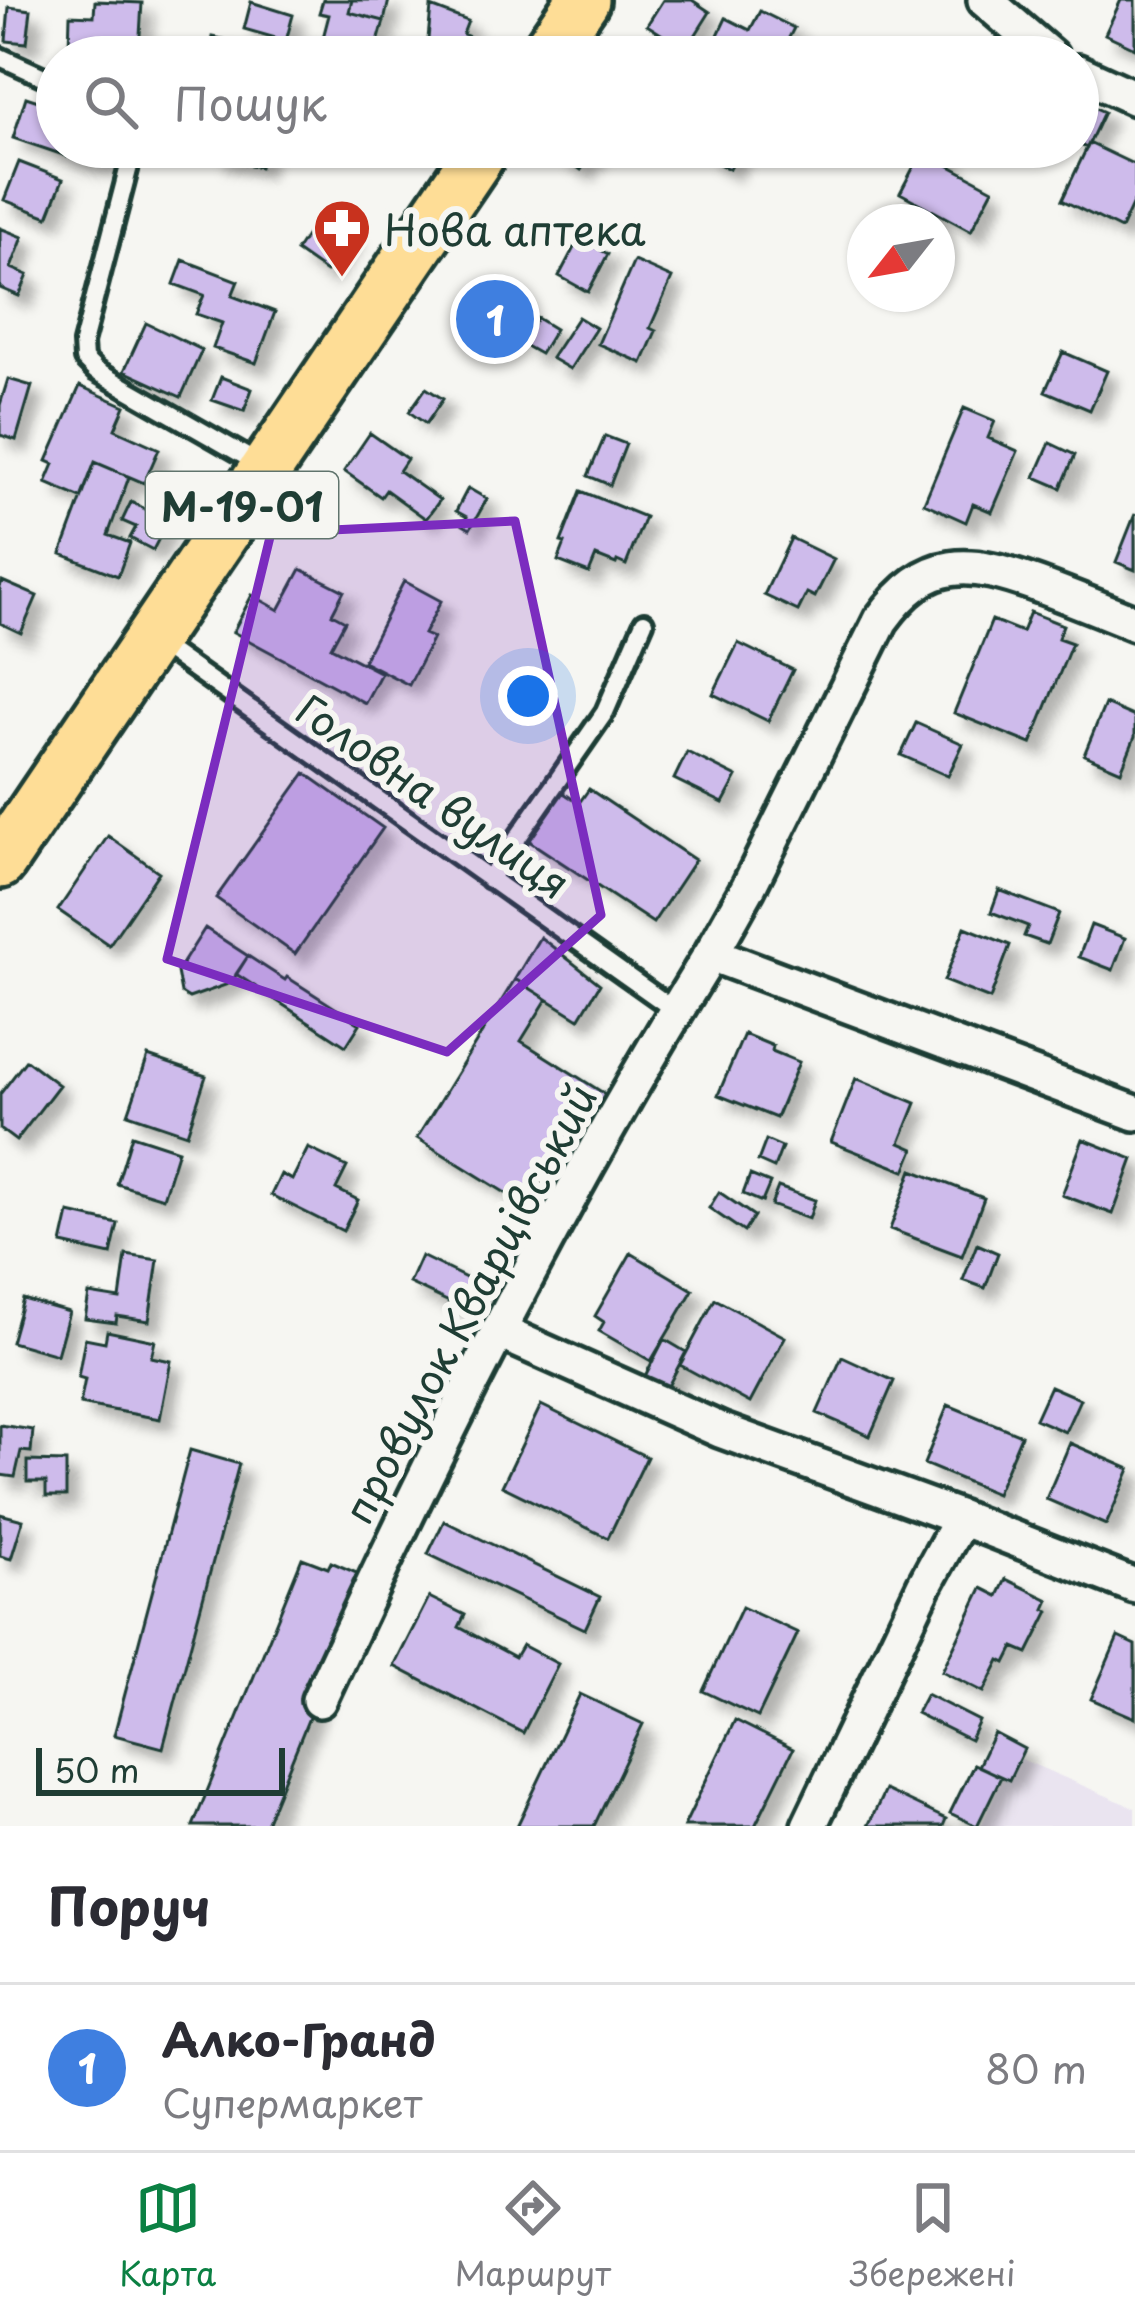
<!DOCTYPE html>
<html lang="uk">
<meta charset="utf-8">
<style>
:root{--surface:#fff;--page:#f7f7f7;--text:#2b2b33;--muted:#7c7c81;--line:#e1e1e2;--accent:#0b8043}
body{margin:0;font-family:"Playpen Sans",sans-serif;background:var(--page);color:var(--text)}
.compass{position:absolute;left:847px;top:204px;width:108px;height:108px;border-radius:50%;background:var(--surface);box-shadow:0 3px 9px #0004;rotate:239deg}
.scale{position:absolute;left:36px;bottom:30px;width:249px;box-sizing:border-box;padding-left:12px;border:6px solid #1f3d34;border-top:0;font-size:33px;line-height:42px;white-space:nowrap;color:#1f3d34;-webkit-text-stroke:9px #f6f6f2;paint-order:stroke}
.you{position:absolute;left:528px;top:696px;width:42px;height:42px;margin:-30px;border:9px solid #fff;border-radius:50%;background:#1a73e8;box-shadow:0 0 0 18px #1a73e833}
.badge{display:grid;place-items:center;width:78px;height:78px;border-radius:50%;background:var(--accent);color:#fff;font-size:39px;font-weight:700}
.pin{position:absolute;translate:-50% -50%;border:6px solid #fff;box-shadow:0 3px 12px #0006}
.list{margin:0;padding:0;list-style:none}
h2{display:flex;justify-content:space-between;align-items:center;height:156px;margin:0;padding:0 48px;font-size:51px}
h2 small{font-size:39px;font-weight:400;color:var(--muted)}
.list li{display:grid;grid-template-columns:78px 1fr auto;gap:36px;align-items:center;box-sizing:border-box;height:168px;padding:0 48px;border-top:3px solid var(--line)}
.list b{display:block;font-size:45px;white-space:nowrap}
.list p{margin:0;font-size:39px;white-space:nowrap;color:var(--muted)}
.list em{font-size:39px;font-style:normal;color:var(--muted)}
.icon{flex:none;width:66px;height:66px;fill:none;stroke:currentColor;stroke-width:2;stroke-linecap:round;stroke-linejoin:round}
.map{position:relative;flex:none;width:1135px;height:1826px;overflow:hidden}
.search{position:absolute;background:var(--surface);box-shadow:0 3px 9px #0004;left:36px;right:36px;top:36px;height:132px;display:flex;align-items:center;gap:30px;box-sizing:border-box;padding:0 42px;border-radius:66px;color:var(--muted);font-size:45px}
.sheet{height:324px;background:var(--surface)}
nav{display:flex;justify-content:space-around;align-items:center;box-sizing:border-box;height:168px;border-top:3px solid var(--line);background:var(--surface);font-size:33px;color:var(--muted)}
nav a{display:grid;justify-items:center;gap:6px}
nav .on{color:var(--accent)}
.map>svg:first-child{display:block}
.built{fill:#eae4f0}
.building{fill:#cebbeb;stroke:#1f3d34;stroke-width:3;filter:url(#shadow)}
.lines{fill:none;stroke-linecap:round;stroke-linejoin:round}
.lane-casing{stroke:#1f3d34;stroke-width:26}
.street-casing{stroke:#1f3d34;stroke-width:42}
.primary-casing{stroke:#1f3d34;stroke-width:60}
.lane{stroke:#f6f6f2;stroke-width:16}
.street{stroke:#f6f6f2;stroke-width:33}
.primary{stroke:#fedd96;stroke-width:51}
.marked{fill:#7b2cbf;fill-opacity:0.2;stroke:#7b2cbf;stroke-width:9;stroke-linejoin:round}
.labels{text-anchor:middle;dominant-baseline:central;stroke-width:12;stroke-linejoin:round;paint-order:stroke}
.shield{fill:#f6f6f2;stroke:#60746d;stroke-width:3}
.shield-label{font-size:39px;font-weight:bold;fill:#1f3d34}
.poi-label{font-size:42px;fill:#1f3d34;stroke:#f6f6f2;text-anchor:start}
.street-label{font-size:42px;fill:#1f3d34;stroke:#f6f6f2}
</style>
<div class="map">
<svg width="1135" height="1826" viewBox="0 0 1135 1826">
<defs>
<filter id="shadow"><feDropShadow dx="11" dy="11" stdDeviation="6" flood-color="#0004"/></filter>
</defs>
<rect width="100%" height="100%" fill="#f6f6f2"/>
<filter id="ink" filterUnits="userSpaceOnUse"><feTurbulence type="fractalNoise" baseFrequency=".00833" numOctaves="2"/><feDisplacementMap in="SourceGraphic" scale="24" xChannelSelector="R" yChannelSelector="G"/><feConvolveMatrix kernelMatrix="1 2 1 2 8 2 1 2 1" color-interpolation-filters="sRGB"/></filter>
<g filter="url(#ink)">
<!-- built -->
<path class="built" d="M1021,1759L1135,1808V1826H981L1002,1779L1010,1781Z"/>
<!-- building -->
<path class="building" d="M323,0H352L349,12L384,21L374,57H333L319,53L329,15L319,13Z
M352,0H389L384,21L349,12Z
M663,0H692L710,12L686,50L647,25Z
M1121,0H1135V48L1105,34Z
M95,1L142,3L139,51L116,50V57H90L91,48L69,47L70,15L94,16Z
M251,2L293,15L286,41L244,29Z
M9,7L31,10L27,43L6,41Z
M431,7L468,21L463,34L474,39L471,48L488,54L487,57H431L433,52L427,50Z
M760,11L794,28L779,57L708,56L726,18L750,30Z
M212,37L239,42L236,57H209Z
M26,97L57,107V147H118L111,167L94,161L93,165L13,138Z
M1080,101L1104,112L1087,148L1078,144Z
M1089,143L1135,165V199L1121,229L1062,200Z
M218,147H264L260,167L216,158Z
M562,147H596L581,170L558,154Z
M712,147H739L729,169L707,158Z
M924,147H952L944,163L922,151Z
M922,151L993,189L971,231L900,193Z
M19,162L63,179L48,217L4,200Z
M320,214L352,234L326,272L296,251Z
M0,228L23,237L11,268L28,275L19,296L0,288Z
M579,238L608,254L588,292L559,276Z
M183,260L238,281L232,296L275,312L256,363L213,348L222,323L196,314L204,295L174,284Z
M634,261L672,278L650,328L656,331L642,363L598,344Z
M578,317L596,328L570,369L551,358Z
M537,318L555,329L540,354L522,344Z
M146,323L202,350L181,397L124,371Z
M1063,352L1107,371L1090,410L1045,391Z
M221,377L252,389L244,411L212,400Z
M8,379L32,386L16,440L0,435V405Z
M80,386L125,406L115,429L159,449L144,483L95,462L81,498L46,483L54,464L47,461Z
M426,388L443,399L426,424L409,412Z
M964,408L995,421L988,438L1018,451L992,512L973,504L966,522L924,503Z
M370,433L407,459L399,471L440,500L426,519L386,490L381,497L344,471Z
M605,436L626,444L610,485L588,476Z
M1050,443L1075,455L1061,488L1035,477Z
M95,462L129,477L108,535L130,543L118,576L61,554Z
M468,488L487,499L470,529L463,525L467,517L456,511Z
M581,491L645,517L626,565L617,561L616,564L596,556L589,573L558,561L565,543L561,542Z
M131,502L168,521L153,550L130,538L136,527L122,521Z
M1135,514V570L1116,562Z
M791,538L834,559L815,597L807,593L798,611L764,595Z
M301,569L344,591L332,614L345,621L331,647L381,673L365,703L233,632L252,595L279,610Z
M2,581L37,596L21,633L0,623V587Z
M404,581L441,601L424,634L433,638L409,685L363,661Z
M1030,612L1063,625L1058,638L1072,643L1031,744L954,713L992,620L1022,632Z
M738,643L793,670L768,721L713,694Z
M1105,704L1135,717V737L1121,771L1084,755Z
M916,723L963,744L948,776L901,755Z
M687,752L737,777L723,803L674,779Z
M305,773L383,828L295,954L216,898Z
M589,789L695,860L653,923L529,841L562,792L579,803Z
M108,836L159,872L109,945L58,910Z
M999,890L1059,913L1047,944L1024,936L1028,926L991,912Z
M1091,925L1125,938L1113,970L1079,957Z
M965,927L1010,945L990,999L944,981Z
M205,928L248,956L231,983L189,998L181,993L177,972Z
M540,937L600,984L579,1019L515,979Z
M248,956L285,980L287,977L360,1024L346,1046L236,974Z
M515,979L547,999L521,1041L608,1096L555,1182L539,1171L520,1202L417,1138Z
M744,1034L773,1046L772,1051L799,1062L776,1118L718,1095Z
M148,1056L206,1076L187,1134L128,1114Z
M26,1060L59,1085L16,1141L0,1129V1094Z
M856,1078L916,1103L900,1143L914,1149L905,1171L831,1142Z
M132,1135L178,1150L163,1198L117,1184Z
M1083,1139L1133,1159L1113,1214L1062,1195Z
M766,1140L782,1147L774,1168L758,1161Z
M308,1148L347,1167L336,1189L358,1200L343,1231L271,1195L281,1174L292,1180Z
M912,1170L984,1198L962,1256L890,1229Z
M750,1175L770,1183L762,1202L743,1194Z
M778,1187L815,1200L809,1219L771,1205Z
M719,1192L754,1216L744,1232L709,1208Z
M69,1213L118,1224L111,1255L62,1244Z
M977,1244L998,1253L985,1288L963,1280Z
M631,1253L693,1290L651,1361L599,1331L604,1322L595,1316Z
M126,1255L158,1260L149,1321L117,1316L116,1323L85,1319L89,1294L120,1299Z
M421,1256L478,1284L466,1310L409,1283Z
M23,1299L69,1312L57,1355L11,1342Z
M715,1299L785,1337L750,1403L680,1365Z
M107,1331L155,1341L151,1357L171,1361L160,1419L80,1404L85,1379L78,1377L85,1338L105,1342Z
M664,1339L686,1352L665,1392L643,1380Z
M842,1357L894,1381L870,1436L817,1413Z
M1050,1386L1080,1399L1065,1432L1035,1419Z
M541,1405L647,1457L608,1538L502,1486Z
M948,1405L1021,1435L996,1494L924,1464Z
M0,1425L33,1430L31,1452L21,1451L15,1477L0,1475Z
M1070,1443L1130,1469L1106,1525L1046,1499Z
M190,1450L239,1464L163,1748L114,1735Z
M27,1461L66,1462V1496H46V1482H27Z
M0,1514L23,1520L11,1559L0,1556Z
M444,1521L600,1597L585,1629L428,1554Z
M302,1558L328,1568L331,1562L366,1577L265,1826H193Z
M1006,1579L1049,1600L1045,1609L1049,1611L1028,1653L1014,1647L1006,1663L1000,1660L984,1692L942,1671L982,1588L998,1596Z
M429,1597L465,1615L459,1627L515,1657L522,1645L558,1664L523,1733L394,1666Z
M742,1607L798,1633L758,1717L703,1691Z
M1118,1637L1135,1645V1718L1091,1699Z
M580,1694L643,1724L594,1826H517Z
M926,1694L979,1721L970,1740L916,1713Z
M735,1720L793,1749L755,1826H684Z
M994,1733L1024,1749L1009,1780L978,1766Z
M974,1764L1001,1777L977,1826L950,1813Z
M885,1790L946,1819L943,1826H868Z"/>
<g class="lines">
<defs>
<path id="lane" d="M0,57L57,83
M134,147L83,343L84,359L96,371L261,465
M156,642L676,1011
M489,879L605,712L644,622"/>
<path id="street" d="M985,0L1051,57
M1078,72L1135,98
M1135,623C1103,610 1071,597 1038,585C969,560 928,555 881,620L748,888L711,954L1135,1113
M498,1331L720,1430L961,1518L1135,1586
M319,1700C437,1445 563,1193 711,954
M809,1826L924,1586L961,1518"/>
<path id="primary" d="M544,57L583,0
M0,862L484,147"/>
</defs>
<!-- lane casing -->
<use href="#lane" class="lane-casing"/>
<!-- street casing -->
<use href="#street" class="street-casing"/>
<!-- primary casing -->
<use href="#primary" class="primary-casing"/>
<!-- lane -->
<use href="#lane" class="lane"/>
<!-- street -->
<use href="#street" class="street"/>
<!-- primary -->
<use href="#primary" class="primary"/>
</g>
</g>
<!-- marked area -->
<path class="marked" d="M515,521L601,915L447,1052L167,959L271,533Z"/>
<!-- icons -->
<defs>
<symbol id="pharmacy-pin" viewBox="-11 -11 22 30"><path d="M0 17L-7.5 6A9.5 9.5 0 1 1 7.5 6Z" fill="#c8321e" stroke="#f6f6f2"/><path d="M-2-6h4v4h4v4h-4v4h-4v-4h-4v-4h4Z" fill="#fff"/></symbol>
</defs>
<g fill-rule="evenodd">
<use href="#pharmacy-pin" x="309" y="195" width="66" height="90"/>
</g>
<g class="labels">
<!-- shield labels -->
<rect class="shield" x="146" y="472" width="192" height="66" rx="9"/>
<g class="shield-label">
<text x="242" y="505">М-19-01</text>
</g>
<!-- poi labels -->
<g class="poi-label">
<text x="384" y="228">Нова аптека</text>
</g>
<!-- street labels -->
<g class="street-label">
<text transform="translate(434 795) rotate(35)">Головна вулиця</text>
<text transform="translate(468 1303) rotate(-62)">провулок Кварцівський</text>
</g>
</g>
</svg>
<svg class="compass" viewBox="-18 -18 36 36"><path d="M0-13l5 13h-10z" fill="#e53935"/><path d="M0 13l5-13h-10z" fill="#7c7c81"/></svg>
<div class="scale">50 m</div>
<div class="you"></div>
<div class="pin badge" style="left:495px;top:319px;background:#3f7fe0">1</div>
<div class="search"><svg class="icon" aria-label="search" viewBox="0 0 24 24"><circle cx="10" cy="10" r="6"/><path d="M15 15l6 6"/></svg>Пошук</div>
</div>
<section class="sheet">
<h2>Поруч<small></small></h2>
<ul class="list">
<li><span class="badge" style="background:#3f7fe0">1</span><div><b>Алко-Гранд</b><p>Супермаркет</p></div><em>80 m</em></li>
</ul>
</section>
<nav>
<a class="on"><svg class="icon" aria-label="map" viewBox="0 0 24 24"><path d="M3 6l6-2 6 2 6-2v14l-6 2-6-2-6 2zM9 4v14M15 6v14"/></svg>Карта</a>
<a><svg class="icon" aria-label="directions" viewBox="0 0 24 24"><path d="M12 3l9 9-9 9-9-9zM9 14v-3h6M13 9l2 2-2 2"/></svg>Маршрут</a>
<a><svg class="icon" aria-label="saved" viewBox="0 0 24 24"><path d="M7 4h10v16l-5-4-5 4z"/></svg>Збережені</a>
</nav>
